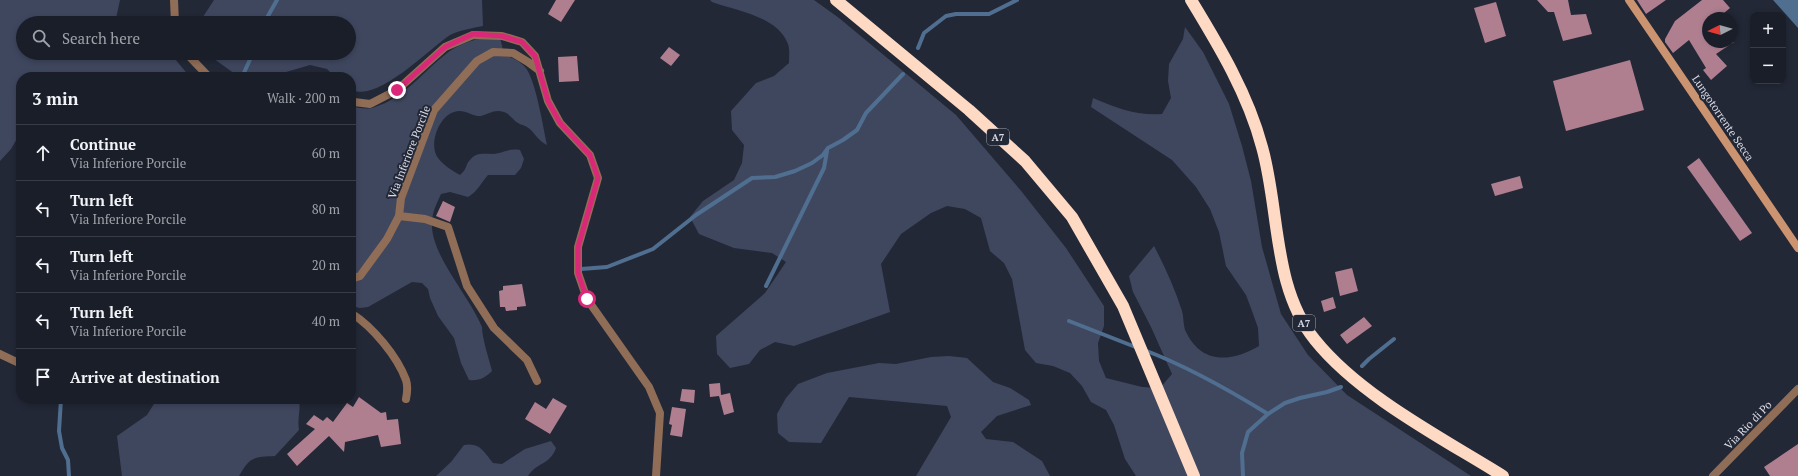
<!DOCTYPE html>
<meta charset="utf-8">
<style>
:root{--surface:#1a1e29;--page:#232731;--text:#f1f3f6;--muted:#9fa2a8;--line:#383c46}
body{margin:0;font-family:"PT Serif",serif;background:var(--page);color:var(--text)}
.controls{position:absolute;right:12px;top:12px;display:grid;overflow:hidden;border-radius:8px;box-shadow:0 2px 6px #0003}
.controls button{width:36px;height:36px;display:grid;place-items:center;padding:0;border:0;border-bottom:1px solid var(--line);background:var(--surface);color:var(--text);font:20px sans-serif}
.compass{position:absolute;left:1702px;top:12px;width:36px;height:36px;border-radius:50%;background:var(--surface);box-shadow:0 2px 6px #0003;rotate:264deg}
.stop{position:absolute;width:12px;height:12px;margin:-9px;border:3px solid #db2777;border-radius:50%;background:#fff}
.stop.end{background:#db2777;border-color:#fff;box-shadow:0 1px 4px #0008}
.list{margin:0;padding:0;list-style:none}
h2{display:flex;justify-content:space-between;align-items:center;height:52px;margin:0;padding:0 16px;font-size:17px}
h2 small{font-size:13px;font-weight:400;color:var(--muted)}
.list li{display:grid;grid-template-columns:26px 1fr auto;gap:12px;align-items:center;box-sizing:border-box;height:56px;padding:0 16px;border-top:1px solid var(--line)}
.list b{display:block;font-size:15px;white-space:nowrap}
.list p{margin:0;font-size:13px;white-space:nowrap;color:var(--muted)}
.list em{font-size:13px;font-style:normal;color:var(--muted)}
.icon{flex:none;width:22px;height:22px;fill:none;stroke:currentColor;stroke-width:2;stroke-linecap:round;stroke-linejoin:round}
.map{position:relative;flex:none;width:1798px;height:476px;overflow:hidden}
.search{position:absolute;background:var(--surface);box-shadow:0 2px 6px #0003;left:16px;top:16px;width:340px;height:44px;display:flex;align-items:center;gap:10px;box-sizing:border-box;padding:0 14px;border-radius:22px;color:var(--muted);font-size:15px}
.panel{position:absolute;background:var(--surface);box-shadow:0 2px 6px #0003;left:16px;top:72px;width:340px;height:332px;border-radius:16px}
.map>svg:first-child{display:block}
.green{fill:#3f475f}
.water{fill:#506f90}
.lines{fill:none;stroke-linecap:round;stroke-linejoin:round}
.stream{stroke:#506f90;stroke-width:4}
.building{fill:#af7f90}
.minor{stroke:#906d57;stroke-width:8}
.secondary{stroke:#cc9370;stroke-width:8}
.motorway{stroke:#fedac5;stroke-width:12}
.route{stroke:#db2777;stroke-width:5}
.labels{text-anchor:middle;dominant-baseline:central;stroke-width:4;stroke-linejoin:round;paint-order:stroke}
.shield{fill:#232837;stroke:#a2a6b2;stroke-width:1}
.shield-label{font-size:10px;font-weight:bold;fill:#d9dce7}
.street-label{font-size:11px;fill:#d9dce7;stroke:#232837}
</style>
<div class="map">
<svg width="1798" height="476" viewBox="0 0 1798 476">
<rect width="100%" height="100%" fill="#232837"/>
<!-- green -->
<path class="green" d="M0,0H120L115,23H23V53H170L190,77H21V132L11,149L0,161Z
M214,0H482L483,26C473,28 460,30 450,35C430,48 375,105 351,89V77H335L327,69L310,65L269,77H239L206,53H349V23H199Z
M710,0H814L839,18L956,115L1022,192L1066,248L1104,306V326L1098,343L1099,361L1106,378L1142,387L1160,388L1172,374L1151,327L1133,292L1129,276L1154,246C1165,267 1175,289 1182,311C1184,318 1183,326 1186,332C1202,365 1232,362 1259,346L1258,328L1252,311L1246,295L1226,266L1219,232L1210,209L1196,187L1172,160L1091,107L1093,98C1116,108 1137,116 1162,114L1171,98L1168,81L1169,64L1183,39L1185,27L1203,52L1229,104L1242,146L1251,181L1262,247L1281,314L1308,355L1347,395L1471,476H1136L1125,459L1114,425L1106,410L1091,402L1082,386L1070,373L1053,366L1036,363L1025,350L1012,279L1004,263L990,251L981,218L965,209L947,206L931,213L901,234L881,264L890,312L794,346L775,342L760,350L749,364L730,368L717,354L716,336L765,293L786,262L772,253L734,248L699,234L690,217L703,201L734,180L742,163L744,145L732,130L731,111L756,83L774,76L789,63C789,57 790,50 788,44C777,16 737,11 712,2Z
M485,38H500L504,54C512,58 520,61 525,67C536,80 543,127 547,145C537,140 534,131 527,127C524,125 521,125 518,123C513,120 510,114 504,112C494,109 489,114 481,116C472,117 464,108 454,112C439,116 428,145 438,158C443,165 453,171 460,175C468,168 465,165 470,160C476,152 484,154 493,154C504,153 508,148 520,150L524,159L521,168L515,175H488C480,184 479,190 468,197L450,192L441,194C437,203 432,212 432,223C430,254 470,297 482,327C482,338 489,359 492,371C485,378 479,381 469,380L461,363L454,338L438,316L430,298L428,289L422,283L412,282L368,307L360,308L351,306V106C358,108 368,110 375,107C404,98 423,72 446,54C457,45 471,40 485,38Z
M949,356L967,358L993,382L1010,388L1029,400L1031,405L997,416L981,432L986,439L1013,442L1042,461L1050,476H916L951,417L947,406L849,397L821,443L789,442L778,433L777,414L786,398L798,384L827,373L879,363L896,364L931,357Z
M157,399H299C301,410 297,419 299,430L275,456C253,457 250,457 239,476H122L117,436L147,415Z
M551,441L556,448C550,465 537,462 528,476H436L451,462L464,445C480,442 484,452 493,463L502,464L525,449Z"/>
<!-- water -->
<path class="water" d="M1773,0H1798V28Z"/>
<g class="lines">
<!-- stream -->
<path class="stream" d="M264,23L277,0
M918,48L924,33L946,16L956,14H989L1017,0
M242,77L253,53
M581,269L607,267L653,249L696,215L752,178L775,177L795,171L812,163L823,155L828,148L843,140L857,130L866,113L903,74
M766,286L824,168L827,151
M1069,321L1138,348
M1144,350C1187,366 1229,390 1268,414
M1362,366L1369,359L1394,339
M61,399L59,431L62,448L68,460L69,476
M1243,476L1242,453L1248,432L1268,414L1285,403L1300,398L1327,392L1341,387"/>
</g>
<!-- building -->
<path class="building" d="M556,0H575L561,22L548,14Z
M1537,0H1568L1571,15L1586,14L1592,34L1563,41L1554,12H1548Z
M1637,0H1666L1646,14Z
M1702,0H1723L1730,8L1718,18H1708V42H1734L1716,54L1727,66L1711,80L1703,70L1706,68L1689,40L1673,53L1665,42V39L1675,21Z
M1496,2L1506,36L1485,43L1474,8Z
M669,47L680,55L671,66L660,58Z
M577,56L579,81L559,82L558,57Z
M1630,60L1644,110L1566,131L1553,81Z
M1699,158L1752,233L1740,241L1687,167Z
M1520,176L1523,188L1495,196L1491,184Z
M443,201L455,207L450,222L436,216Z
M1352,268L1358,291L1340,296L1335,272Z
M522,284L526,306L517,307V310L506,311L505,307H500L499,291L503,290V286Z
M1333,297L1336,308L1324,312L1321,301Z
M1364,317L1372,326L1347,344L1340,335Z
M720,383L721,395L730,393L734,412L724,415L719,396L710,397L709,384Z
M682,389L695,390L694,403L680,401Z
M359,397L381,413L386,412L387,420L398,419L401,444L381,447L378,435L345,442L344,452L329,436L297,466L287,454L315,429L306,424L314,415L323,421L327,417L333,422L347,403L353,407Z
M553,398L567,406L550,434L525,419L535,402L546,409Z
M672,407L686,409L682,437L670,435L672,425L669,424Z
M1798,444V476H1770L1764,467Z"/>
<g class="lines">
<!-- minor -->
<path class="minor" d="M174,0L175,23
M186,53L209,77
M351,100L354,102L370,104L397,90L445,47L473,35L502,36L522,42L535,56L548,101L560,123L590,155L598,178L578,247V273L587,299L649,387L660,413L656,476
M399,216L425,219L448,227L467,286L494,328L527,360L537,381
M351,279L360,276L387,239L399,216L401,198L434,110L477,61L493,52L513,53L528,62L540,71
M351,313C373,327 397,356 406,380C408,386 407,394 406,399
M0,354L21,364
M1713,476L1798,389"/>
<!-- secondary -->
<path class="secondary" d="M1629,0L1798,248"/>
<!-- motorway -->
<path class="motorway" d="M836,0L969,110L1025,161L1072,217L1123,306L1194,476
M1191,0C1219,46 1248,94 1262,147C1280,210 1272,287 1315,340C1360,396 1442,438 1503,476"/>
</g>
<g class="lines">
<!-- route -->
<path class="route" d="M397,90L445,47L473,34L502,36L522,42L535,56L548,101L560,123L590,155L598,178L578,247V273L587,299"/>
</g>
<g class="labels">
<!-- shield labels -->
<g class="shield">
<rect x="987" y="129" width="22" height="16" rx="3"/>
<rect x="1293" y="315" width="22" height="16" rx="3"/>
</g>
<g class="shield-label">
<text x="998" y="137">A7</text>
<text x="1304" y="323">A7</text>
</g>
<!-- street labels -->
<g class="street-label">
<text transform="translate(1723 118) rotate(56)">Lungotorrente Secca</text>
<text transform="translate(409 152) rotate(-69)">Via Inferiore Porcile</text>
<text transform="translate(1748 425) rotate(-46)">Via Rio di Po</text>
</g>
</g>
</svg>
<div class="controls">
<button>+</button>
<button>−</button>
</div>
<svg class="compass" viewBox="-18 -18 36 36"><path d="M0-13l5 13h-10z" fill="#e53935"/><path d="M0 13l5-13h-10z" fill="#9fa2a8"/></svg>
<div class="stop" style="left:587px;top:299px"></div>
<div class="stop end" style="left:397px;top:90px"></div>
<div class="search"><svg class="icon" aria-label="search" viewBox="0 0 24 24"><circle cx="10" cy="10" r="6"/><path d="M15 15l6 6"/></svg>Search here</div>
<section class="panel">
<h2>3 min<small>Walk · 200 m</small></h2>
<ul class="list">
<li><svg class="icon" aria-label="ahead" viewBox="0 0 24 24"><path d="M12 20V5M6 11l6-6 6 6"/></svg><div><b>Continue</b><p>Via Inferiore Porcile</p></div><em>60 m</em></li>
<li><svg class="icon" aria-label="left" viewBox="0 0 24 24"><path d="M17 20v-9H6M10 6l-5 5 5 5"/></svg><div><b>Turn left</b><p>Via Inferiore Porcile</p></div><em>80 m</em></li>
<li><svg class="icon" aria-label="left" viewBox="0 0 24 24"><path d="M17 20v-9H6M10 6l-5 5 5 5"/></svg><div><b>Turn left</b><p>Via Inferiore Porcile</p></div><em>20 m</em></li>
<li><svg class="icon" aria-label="left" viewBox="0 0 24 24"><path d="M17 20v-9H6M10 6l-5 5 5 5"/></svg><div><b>Turn left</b><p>Via Inferiore Porcile</p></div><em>40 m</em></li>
<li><svg class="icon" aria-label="arrive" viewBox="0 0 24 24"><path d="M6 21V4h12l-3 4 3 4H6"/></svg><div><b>Arrive at destination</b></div></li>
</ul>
</section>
</div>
